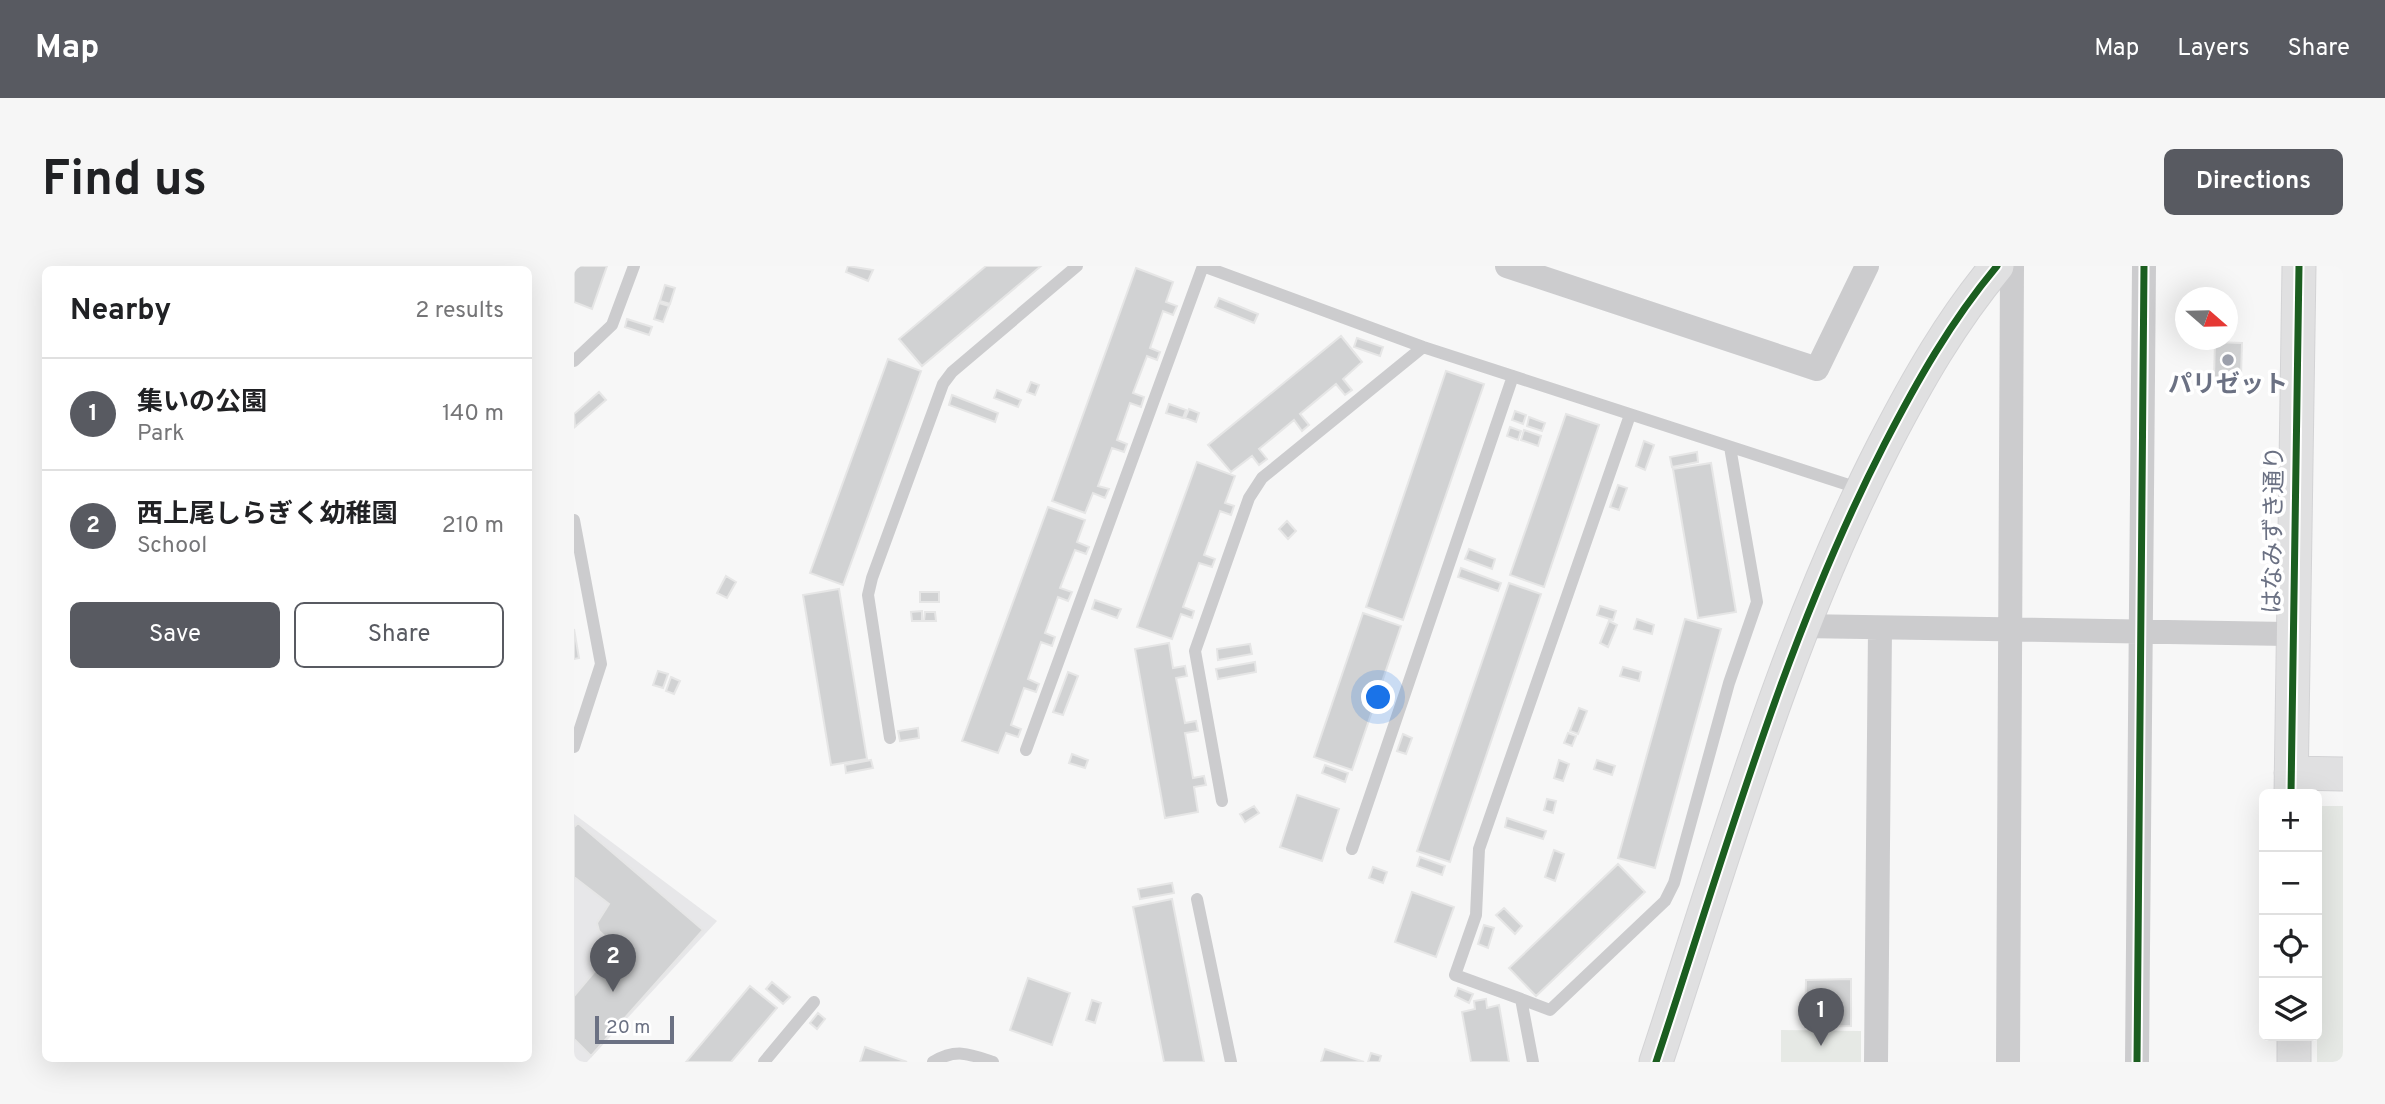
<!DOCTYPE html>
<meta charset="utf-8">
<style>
:root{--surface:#fff;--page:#f6f6f6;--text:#202124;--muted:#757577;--line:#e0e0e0;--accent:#585a61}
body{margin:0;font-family:Overpass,"Noto Sans JP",sans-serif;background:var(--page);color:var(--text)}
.controls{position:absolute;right:21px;bottom:21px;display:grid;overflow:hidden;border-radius:10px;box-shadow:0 7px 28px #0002}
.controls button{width:63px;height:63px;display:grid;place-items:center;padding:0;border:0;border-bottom:2px solid var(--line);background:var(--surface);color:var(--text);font:35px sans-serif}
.compass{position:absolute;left:1601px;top:21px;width:63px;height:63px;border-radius:50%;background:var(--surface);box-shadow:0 7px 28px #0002;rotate:110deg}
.scale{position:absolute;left:21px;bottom:18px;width:79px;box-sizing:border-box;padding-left:7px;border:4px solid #6b7183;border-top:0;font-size:19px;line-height:24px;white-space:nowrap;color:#6b7183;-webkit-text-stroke:5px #fff;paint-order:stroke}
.you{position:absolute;left:805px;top:432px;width:24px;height:24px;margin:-18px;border:5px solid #fff;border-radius:50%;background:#1a73e8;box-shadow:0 0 0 10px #1a73e833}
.badge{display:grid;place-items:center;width:46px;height:46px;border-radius:50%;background:var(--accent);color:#fff;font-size:23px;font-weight:700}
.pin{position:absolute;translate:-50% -58px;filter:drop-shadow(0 2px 4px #0008)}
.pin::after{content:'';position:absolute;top:37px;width:24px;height:21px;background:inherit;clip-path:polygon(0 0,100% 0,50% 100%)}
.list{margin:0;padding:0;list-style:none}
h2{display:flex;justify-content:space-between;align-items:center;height:91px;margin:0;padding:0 28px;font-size:30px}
h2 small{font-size:23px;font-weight:400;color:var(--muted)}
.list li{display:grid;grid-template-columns:46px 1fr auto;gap:21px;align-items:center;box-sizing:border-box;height:112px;padding:0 28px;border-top:2px solid var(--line)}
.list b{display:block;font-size:26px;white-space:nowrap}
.list p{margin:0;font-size:23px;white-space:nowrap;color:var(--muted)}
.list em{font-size:23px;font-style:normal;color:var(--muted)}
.actions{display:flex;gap:14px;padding:21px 28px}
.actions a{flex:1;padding:16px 0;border:2px solid var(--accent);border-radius:10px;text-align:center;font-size:24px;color:var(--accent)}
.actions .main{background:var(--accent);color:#fff}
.icon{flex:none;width:38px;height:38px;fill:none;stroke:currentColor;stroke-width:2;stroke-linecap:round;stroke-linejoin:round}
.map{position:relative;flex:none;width:1769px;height:796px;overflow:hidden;border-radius:10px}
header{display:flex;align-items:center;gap:42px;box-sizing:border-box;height:98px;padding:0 35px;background:var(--accent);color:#fff}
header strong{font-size:33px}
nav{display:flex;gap:38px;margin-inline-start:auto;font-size:24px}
.intro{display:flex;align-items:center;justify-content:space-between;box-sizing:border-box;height:168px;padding:0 42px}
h1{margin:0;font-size:49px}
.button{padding:18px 32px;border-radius:10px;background:var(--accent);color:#fff;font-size:24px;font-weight:700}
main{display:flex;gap:42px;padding:0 42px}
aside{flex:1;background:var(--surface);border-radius:10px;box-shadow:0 7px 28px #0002}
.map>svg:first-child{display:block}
.built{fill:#e7e7e9}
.green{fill:#e6e9e5}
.building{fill:#d1d2d3;stroke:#e6e6e6;stroke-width:2}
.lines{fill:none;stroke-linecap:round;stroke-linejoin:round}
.secondary-casing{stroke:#d3d3d5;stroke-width:35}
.lane{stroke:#ccccce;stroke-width:12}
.street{stroke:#ccccce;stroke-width:24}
.secondary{stroke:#e0e0e1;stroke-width:33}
.cycleway-casing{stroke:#fff;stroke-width:11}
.cycleway{stroke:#1b5e20;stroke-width:7}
.poi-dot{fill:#9ca0ac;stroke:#fff;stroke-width:2.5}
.labels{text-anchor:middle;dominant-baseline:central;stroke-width:7;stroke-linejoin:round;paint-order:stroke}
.poi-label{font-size:24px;font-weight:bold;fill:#6b7183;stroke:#fff}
.street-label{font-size:24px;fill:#6b7183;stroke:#fff}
</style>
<header>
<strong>Map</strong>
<nav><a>Map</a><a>Layers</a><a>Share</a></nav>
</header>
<div class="intro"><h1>Find us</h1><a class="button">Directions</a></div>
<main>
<aside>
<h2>Nearby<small>2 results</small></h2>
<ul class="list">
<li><span class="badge">1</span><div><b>集いの公園</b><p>Park</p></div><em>140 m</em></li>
<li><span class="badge">2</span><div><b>西上尾しらぎく幼稚園</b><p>School</p></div><em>210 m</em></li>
</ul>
<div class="actions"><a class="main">Save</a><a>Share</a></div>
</aside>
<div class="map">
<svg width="1769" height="796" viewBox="0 0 1769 796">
<rect width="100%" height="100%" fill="#f7f7f7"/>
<!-- built -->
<path class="built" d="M0,548L143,655L13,796H0Z"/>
<!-- green -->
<path class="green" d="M1743,540H1769V796H1743Z
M1207,764L1287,765V796H1207Z"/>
<!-- building -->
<path class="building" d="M0,0H33L18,43L0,36Z
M274,0L299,4L294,15L272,6Z
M412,0H467L348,100L325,73Z
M562,2L599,16L592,36L603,40L599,49L589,45L576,82L586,86L583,94L573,90L559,127L570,131L567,141L556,137L543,174L553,178L550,186L538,182L524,220L535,223L531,232L519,227L511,247L478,235Z
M91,19L101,22L96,38L86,35Z
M645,32L684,48L680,57L641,41Z
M85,37L95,40L89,56L80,53Z
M53,53L78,61L75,69L51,61Z
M767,70L788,96L769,113L778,124L771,129L762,118L726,148L735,159L728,165L720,154L685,183L693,193L685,199L678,190L657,206L634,179Z
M783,72L809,81L806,90L780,81Z
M1641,76L1668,77L1667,111H1640Z
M314,93L347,105L269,319L236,307Z
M872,105L910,118L829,354L792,341Z
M457,116L465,119L461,129L453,126Z
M423,124L447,134L444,141L420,132Z
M25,126L32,134L1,161L0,148Z
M378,129L424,147L421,156L375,139Z
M595,138L612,144L609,152L592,147Z
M615,143L625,147L622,156L611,152Z
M941,145L952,149L949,158L938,154Z
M992,148L1025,159L970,321L936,309Z
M955,151L971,157L968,165L953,160Z
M936,161L947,165L944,174L933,170Z
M950,164L967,170L964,180L947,174Z
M1070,175L1080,179L1071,204L1062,200Z
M1123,186L1124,196L1098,201L1096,191Z
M623,196L661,210L651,237L660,240L657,249L646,245L630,289L641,293L638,301L625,297L609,341L620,345L618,352L607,348L598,373L563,361Z
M1137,197L1162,346L1124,352L1099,203Z
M1044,219L1053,222L1045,244L1036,241Z
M474,241L511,254L503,276L515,281L512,288L501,284L486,322L498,326L494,335L484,331L471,367L481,371L478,380L467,376L454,413L465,418L462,426L450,422L437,459L447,463L444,471L432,467L424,487L388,475Z
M713,255L722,265L714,273L705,263Z
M895,283L921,293L918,303L891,293Z
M887,302L927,317L924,325L884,311Z
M152,310L162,316L153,332L143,327Z
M935,317L967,328L876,596L843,585Z
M265,323L293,493L257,499L229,329Z
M346,326H365V336H346Z
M521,334L547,343L543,352L518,343Z
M1026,340L1042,345L1039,354L1023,349Z
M348,345V355H338L337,346Z
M351,346H361L362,355H350Z
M789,347L827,360L778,504L740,491Z
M1063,353L1080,359L1078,368L1060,363Z
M1111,353L1147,363L1081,602L1044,592Z
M1035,355L1043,359L1034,381L1026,377Z
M0,363L5,392L0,393Z
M595,377L599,402L611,400L613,410L602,412L611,457L622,455L624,465L611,467L619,512L630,510L632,519L620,521L624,546L591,552L561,383Z
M676,378L678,388L644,394L643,383Z
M681,396L682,406L644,413L642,403Z
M1049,401L1067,406L1065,415L1046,410Z
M84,405L94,408L89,422L79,419Z
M494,406L504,410L489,449L479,446Z
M97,411L106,415L100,428L92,425Z
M1005,442L1013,445L1004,468L996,465Z
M344,462L345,472L326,475L324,465Z
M994,467L1002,470L998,480L990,477Z
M829,468L838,472L832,488L823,485Z
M498,488L514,494L511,502L495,497Z
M297,494L299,502L272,507L271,499Z
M985,494L995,498L989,515L980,512Z
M1023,494L1041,500L1038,509L1020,503Z
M751,499L774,507L771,516L748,507Z
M723,529L765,543L748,595L706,581Z
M973,533L982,535L979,547L970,544Z
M680,540L685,547L671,556L666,548Z
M933,552L972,565L969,573L931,561Z
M4,557L129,664L17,790L0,773V730L42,680L25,665L23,657L35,638L0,611V561Z
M980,584L990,588L981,615L971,611Z
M846,591L871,600L868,609L843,600Z
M1044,598L1071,626L962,730L935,702Z
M799,601L813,606L809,617L795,612Z
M598,617L600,627L566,633L564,623Z
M838,626L880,641L862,691L821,676Z
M598,633L630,796H590L559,641Z
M930,642L948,660L941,668L922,649Z
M910,659L920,662L914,682L904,678Z
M454,712L496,727L478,779L436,764Z
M1277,713V760L1231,761L1232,714Z
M198,716L216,731L209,738L192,723Z
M176,720L203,742L157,796H112Z
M884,722L899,728L895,737L881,730Z
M912,733L913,742L925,739L935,796H897L888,746L901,743L900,735Z
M518,734L527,737L521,757L512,754Z
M244,747L251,753L243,763L236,757Z
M291,781L333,796H286Z
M751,783L790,796H747Z
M797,787L807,790L805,796H794Z"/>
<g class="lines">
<defs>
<path id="secondary" d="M1717,507L1769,508
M1717,528L1725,0
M1720,770V796
M1082,796C1151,588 1210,374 1310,179C1343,115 1377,55 1423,0"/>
</defs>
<!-- secondary casing -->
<use href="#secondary" class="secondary-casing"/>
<!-- lane -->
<path class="lane" d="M629,0L849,81L1287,223
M0,95L38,59L60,0
M0,254L27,398L0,481
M316,472L294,329L298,312L369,118L378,106L503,0
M452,484L629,0
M648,535L621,385L675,232L688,212L849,81
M778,583L939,110
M623,633L657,796
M947,733L976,744L1091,635L1100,617L1155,417L1183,336L1156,181
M190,796L240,736
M359,796C382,782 396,788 419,796
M959,796L947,733L881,709L902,649L905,583L1056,149"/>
<!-- street -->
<path class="street" d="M933,0L1243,103L1293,0
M1227,360L1718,368
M1302,796L1306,362
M1434,796L1438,0
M1563,796L1570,0"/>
<!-- secondary -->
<use href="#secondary" class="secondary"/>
<defs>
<path id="cycleway" d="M1717,528L1725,0
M1082,796C1151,588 1210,374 1310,179C1343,115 1377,55 1423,0
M1563,796L1570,0"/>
</defs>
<!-- cycleway casing -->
<use href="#cycleway" class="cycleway-casing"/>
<!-- cycleway -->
<use href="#cycleway" class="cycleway"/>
</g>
<!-- markers -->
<circle class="poi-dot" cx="1654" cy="94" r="7"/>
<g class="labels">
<!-- poi labels -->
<g class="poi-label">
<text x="1654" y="120">パリゼット</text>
</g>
<!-- street labels -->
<g class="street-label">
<text transform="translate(1701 264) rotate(-89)">はなみずき通り</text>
</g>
</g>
</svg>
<div class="controls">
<button>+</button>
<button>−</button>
<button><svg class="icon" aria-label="locate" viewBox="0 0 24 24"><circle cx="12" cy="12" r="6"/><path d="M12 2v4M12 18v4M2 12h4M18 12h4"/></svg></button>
<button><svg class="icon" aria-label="layers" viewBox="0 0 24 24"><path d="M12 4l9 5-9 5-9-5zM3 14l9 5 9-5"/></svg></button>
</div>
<svg class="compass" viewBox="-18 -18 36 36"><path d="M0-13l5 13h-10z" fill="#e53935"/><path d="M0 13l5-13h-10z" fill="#757577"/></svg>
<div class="scale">20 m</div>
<div class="you"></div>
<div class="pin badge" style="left:1247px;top:780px">1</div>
<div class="pin badge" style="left:39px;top:726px">2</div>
</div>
</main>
